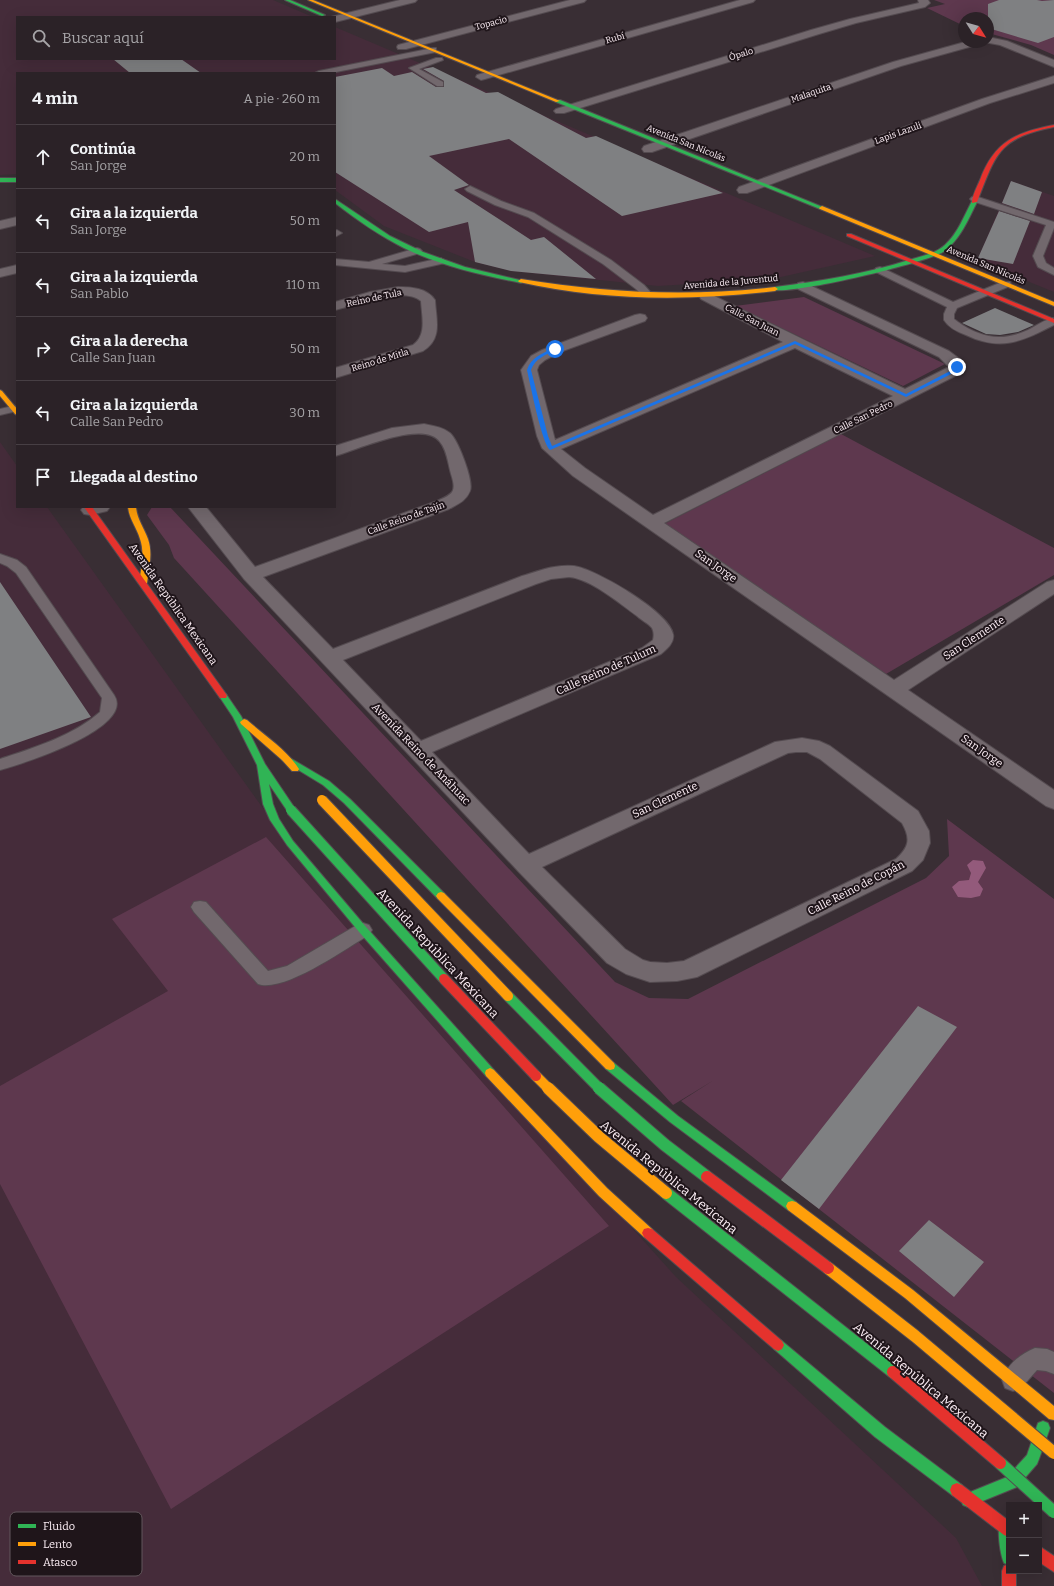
<!DOCTYPE html>
<html lang="es">
<meta charset="utf-8">
<style>
:root{--surface:#2b2227;--page:#332a2f;--text:#f1f3f6;--muted:#a6a4a7;--line:#473f44}
body{margin:0;font-family:Bitter,serif;background:var(--page);color:var(--text)}
.controls{position:absolute;right:12px;bottom:12px;display:grid;overflow:hidden;border-radius:0px;box-shadow:0 4px 16px #0002}
.controls button{width:36px;height:36px;display:grid;place-items:center;padding:0;border:0;border-bottom:1px solid var(--line);background:var(--surface);color:var(--text);font:20px sans-serif}
.compass{position:absolute;left:958px;top:12px;width:36px;height:36px;border-radius:50%;background:var(--surface);box-shadow:0 4px 16px #0002;rotate:127deg}
.stop{position:absolute;width:12px;height:12px;margin:-9px;border:3px solid #1a73e8;border-radius:50%;background:#fff}
.stop.end{background:#1a73e8;border-color:#fff;box-shadow:0 1px 4px #0008}
.list{margin:0;padding:0;list-style:none}
h2{display:flex;justify-content:space-between;align-items:center;height:52px;margin:0;padding:0 16px;font-size:17px}
h2 small{font-size:13px;font-weight:400;color:var(--muted)}
.list li{display:grid;grid-template-columns:26px 1fr auto;gap:12px;align-items:center;box-sizing:border-box;height:64px;padding:0 16px;border-top:1px solid var(--line)}
.list b{display:block;font-size:15px;white-space:nowrap}
.list p{margin:0;font-size:13px;white-space:nowrap;color:var(--muted)}
.list em{font-size:13px;font-style:normal;color:var(--muted)}
.icon{flex:none;width:22px;height:22px;fill:none;stroke:currentColor;stroke-width:2;stroke-linecap:round;stroke-linejoin:round}
.map{position:relative;flex:none;width:1054px;height:1586px;overflow:hidden}
.search{position:absolute;background:var(--surface);box-shadow:0 4px 16px #0002;left:16px;top:16px;width:320px;height:44px;display:flex;align-items:center;gap:10px;box-sizing:border-box;padding:0 14px;border-radius:0px;color:var(--muted);font-size:15px}
.panel{position:absolute;background:var(--surface);box-shadow:0 4px 16px #0002;left:16px;top:72px;width:320px;height:436px;border-radius:0px}
.map>svg:first-child{display:block}
.built{fill:#452c3a}
.green{fill:#5e384e}
.water{fill:#935a7b}
.building{fill:#7f8082}
.lines{fill:none;stroke-linecap:round;stroke-linejoin:round}
.lane-casing{stroke:#544b50;stroke-width:2}
.street-casing{stroke:#544b50;stroke-width:2}
.fast-casing{stroke:#544b50;stroke-width:2}
.slow-casing{stroke:#544b50;stroke-width:2}
.jam-casing{stroke:#544b50;stroke-width:2}
.lane{fill:#72686d;fill-rule:evenodd}
.street{fill:#72686d;fill-rule:evenodd}
.fast{fill:#30b455;fill-rule:evenodd}
.slow{fill:#ff9f0a;fill-rule:evenodd}
.jam{fill:#e5322d;fill-rule:evenodd}
.fast-bridge-far1-casing{stroke:#544b50;stroke-width:12;stroke-linecap:butt}
.fast-bridge-casing{stroke:#544b50;stroke-width:14;stroke-linecap:butt}
.slow-bridge-far1-casing{stroke:#544b50;stroke-width:12;stroke-linecap:butt}
.slow-bridge-casing{stroke:#544b50;stroke-width:14;stroke-linecap:butt}
.jam-bridge-far1-casing{stroke:#544b50;stroke-width:12;stroke-linecap:butt}
.jam-bridge-casing{stroke:#544b50;stroke-width:14;stroke-linecap:butt}
.fast-bridge-far1{stroke:#30b455;stroke-width:10}
.fast-bridge{stroke:#30b455;stroke-width:12}
.slow-bridge-far1{stroke:#ff9f0a;stroke-width:10}
.slow-bridge{stroke:#ff9f0a;stroke-width:12}
.jam-bridge-far1{stroke:#e5322d;stroke-width:10}
.jam-bridge{stroke:#e5322d;stroke-width:12}
.route{fill:#1a73e8}
.labels{text-anchor:middle;dominant-baseline:central;stroke-width:4;stroke-linejoin:round;paint-order:stroke}
.far-street-label{font-size:9px;fill:#fef0f7;stroke:#1f151a}
.street-label{font-size:11px;fill:#fef0f7;stroke:#1f151a}
.near-street-label{font-size:13px;fill:#fef0f7;stroke:#1f151a}
.key{fill:#1f151a;stroke:#62575c;stroke-width:1}
.key-label{font-size:11px;fill:#fef0f7}
</style>
<div class="map">
<svg width="1054" height="1586" viewBox="0 0 1054 1586">
<rect width="100%" height="100%" fill="#392e34"/>
<!-- built -->
<path class="built" d="M0,0H273L313,17H17V59H335V27L875,256L772,279L658,286L511,271L475,262L384,226L335,190V73H17V174L0,175Z
M1011,181L1054,196V292L981,262L978,258Z
M0,442L17,466V507H47L295,853L676,1277L956,1538L982,1586H0Z"/>
<!-- green -->
<path class="green" d="M934,0H1054V55L1031,45L988,33V18H964V26L927,8L945,4Z
M804,297L945,364L903,386L735,306Z
M841,434L1054,548V575L886,674L664,524Z
M152,507H170L615,982L649,998L688,999L926,878L949,856L947,819L1054,899V1393L681,1101L714,1080L673,1105L174,558L169,545L147,515Z
M266,837L609,1226L171,1509L0,1184V1086L168,991L112,919Z"/>
<!-- water -->
<path class="water" d="M973,860L983,861L986,868L978,882L983,889L980,896L971,898L958,897L952,887L959,881L969,880L971,873L967,865Z"/>
<!-- building -->
<path class="building" d="M999,0H1037L1042,1L1054,0V37L1038,43L988,28V4Z
M113,59H181L201,73H130Z
M433,67L486,93L498,92L586,138L596,136L723,193L622,216L509,139L429,156L469,185L454,190L531,240L544,237L596,279L511,271L475,262L468,222L429,232L335,172V77L382,68L394,76L412,72L436,87H444V81L423,69Z
M1011,181L1042,192L1034,214L1002,203Z
M999,211L1030,221L1013,264L978,258Z
M995,308L1034,325L1018,332L1000,335L986,334L962,323Z
M0,582L91,717L0,749Z
M918,1006L957,1027L819,1209L781,1180Z
M929,1220L984,1262L954,1297L899,1251Z"/>
<g class="lines">
<defs>
<path id="lane" d="M433,48H436V52L331,73H315L319,71Z
M436,58H442L443,60L419,69L443,82V86H437L409,68Z
M470,186L501,201L534,213L611,260L644,285L653,295L652,297H644L636,289L603,264L528,217L495,205L467,191L465,189Z
M975,196L1054,222V228L1043,256L1046,263L1054,268V275L1038,267L1033,256L1046,225L972,201L970,199L972,197Z
M337,230L342,233L335,237V231Z
M417,248L420,249L422,251L420,253L382,264L405,266L441,258L446,261L445,263L405,272L335,265V259L369,262Z
M880,267L953,302L1002,282H1010L1011,284L1010,286L957,308L954,314V319L958,322C981,338 1002,342 1028,330C1036,326 1044,320 1053,318L1054,325C1022,341 1002,352 966,335C958,332 949,328 944,320V314L947,307L876,272L875,270L876,268Z
M13,406L17,407V411L0,415V409Z
M0,554L17,560L26,567L114,695C136,728 22,764 0,770V759C33,748 73,736 100,712L102,698L16,573L7,566L0,563Z
M200,901L206,902L268,971L287,966L357,925L363,923L369,925L372,930L369,935C345,949 284,993 258,984L194,912L191,907L194,902Z
M1035,1348L1047,1349L1054,1352V1374L1046,1371L1037,1370L1021,1388L1013,1391L1005,1388L1002,1380C1008,1364 1019,1355 1035,1348Z"/>
<path id="street" d="M400,0H417L415,2L335,22V17H331Z
M570,0H586L584,2L406,49H398L397,47L398,45Z
M740,0H755L753,2L485,79L481,80L476,77L477,75Z
M918,0H928L930,3L925,7L856,23L819,34L564,113H556L554,111L556,109L811,30L850,19L919,3Z
M988,37L1007,41L1054,60V67L1000,45L984,42H988Z
M965,42H981L980,44L901,66L652,152H644L642,149L644,146L893,62Z
M1054,76V83L990,103L747,193H739L737,190L739,187L982,99Z
M17,217V225L0,229V221Z
M17,265V273L0,277V269Z
M803,282L949,351L961,360L965,367L959,374L664,523L894,680L1047,582L1054,580V594L908,690L1054,790V809L1046,806L573,476L542,448L537,436L521,370L531,356L542,350L635,315L640,314L645,315L647,318L645,321L560,352L545,360L539,365L537,370L555,440L783,342L701,299L699,296L701,293L706,292L905,389L949,367L939,357L798,289L796,286L798,283ZM795,348L893,396L653,515L585,468L561,449Z
M398,287C411,287 427,288 435,300C436,320 443,338 423,351L335,378V368L413,345C427,335 422,317 421,301C402,286 357,305 335,310V302L370,292Z
M424,424C434,426 442,427 450,433C458,440 474,481 470,491C466,501 458,504 449,509L263,577L333,649L522,576C538,571 556,564 574,566C596,569 669,612 673,634C675,642 667,649 661,654L432,752L529,854L775,742L802,738L819,741L830,746L918,811L929,831L930,843L923,860L912,871L697,977L677,981L650,982L626,974L607,963L518,871L244,579L188,507H206L255,567L437,501C453,494 457,492 451,474C448,464 447,450 440,442C424,419 357,450 335,456V446L392,428ZM569,577C591,579 619,603 637,616C641,620 648,623 652,628C654,632 654,636 653,640L642,648L421,741L343,660L536,584L551,579ZM796,752H807L820,759L902,823C911,839 909,847 896,859L684,961L667,963L650,962L643,960L625,949L542,867L788,753Z
M83,507H110L107,511L90,515L84,514L81,510Z"/>
<path id="fast" d="M285,0H290L325,15L322,16Z
M556,100H560L825,208L820,209L556,102Z
M0,178H17V182H0Z
M335,199L390,236L423,252L465,267L524,281L521,283C481,275 441,266 404,248C380,236 357,220 335,203Z
M972,201L977,202C968,220 960,240 943,252C926,263 784,297 772,289L775,287C821,281 865,274 909,260C922,256 935,254 945,245C958,233 964,216 972,201Z
M223,693L226,694L241,716L265,764L296,810L294,812H288L269,784L273,804L279,819L293,841L366,927L494,1070L495,1073L494,1076L490,1078L486,1076L360,933L287,845L270,820L263,804L257,765L233,717L219,696Z
M285,755L329,781L350,799L444,893L446,896L444,899H438L344,803L323,785L282,760L281,758Z
M610,1062L614,1063L678,1116L796,1202L798,1206L796,1210L792,1211L788,1210L670,1122L606,1069L605,1066L606,1063Z
M778,1339L782,1341L885,1427L962,1485L964,1490L962,1495L957,1497L952,1495L875,1437L774,1349L772,1345L774,1341Z
M1043,1421L1048,1423L1050,1428L1039,1459L1037,1464L1017,1487L968,1507L963,1505L961,1500L963,1495L1007,1477L1027,1455L1038,1423Z
M1005,1520L1009,1522V1565L1004,1563C1000,1554 997,1531 1000,1522Z"/>
<path id="slow" d="M308,0H313L560,101L556,102Z
M822,206L1054,302V306L820,209L819,208Z
M521,279C606,293 689,297 775,287L778,289L775,291C691,301 602,301 519,282L518,281Z
M0,390L2,391L17,409V415L15,414L0,396Z
M128,507H136C137,519 144,528 148,539C153,553 149,569 147,583L143,585L139,583C141,569 145,553 140,539C137,528 129,519 128,507Z
M244,719L247,720C264,735 287,750 299,769L298,771H292L282,760L241,724L240,722Z
M441,892L444,893L614,1063L615,1066L614,1069L610,1070L606,1069L438,899L436,896L438,893Z
M490,1068L494,1070L607,1188L652,1229L654,1233L652,1237L648,1238L644,1237L599,1196L486,1076L485,1073L486,1070Z
M792,1201L796,1202L913,1290L1054,1406V1420L1049,1419L905,1298L788,1210L786,1206L788,1202Z"/>
<path id="jam" d="M1054,125V127C998,138 996,154 977,202L972,203C972,196 977,187 980,180C994,142 1016,132 1054,125Z
M847,234H851L1054,319V323L847,236Z
M84,507H92L226,694L227,696L226,698H220Z
M648,1228L652,1229L782,1341L784,1345L782,1349L778,1351L774,1349L644,1237L642,1233L644,1229Z
M957,1483L962,1485L1009,1521V1537L1004,1535L952,1495L950,1490L952,1485Z
M1039,1546L1054,1556V1572L1039,1562Z
M1009,1564V1571H1016V1586H1002V1571L1004,1566Z"/>
</defs>
<!-- lane casing -->
<use href="#lane" class="lane-casing"/>
<!-- street casing -->
<use href="#street" class="street-casing"/>
<!-- fast casing -->
<use href="#fast" class="fast-casing"/>
<!-- slow casing -->
<use href="#slow" class="slow-casing"/>
<!-- jam casing -->
<use href="#jam" class="jam-casing"/>
<!-- lane -->
<use href="#lane" class="lane"/>
<!-- street -->
<use href="#street" class="street"/>
<!-- fast -->
<use href="#fast" class="fast"/>
<!-- slow -->
<use href="#slow" class="slow"/>
<!-- jam -->
<use href="#jam" class="jam"/>
<defs>
<path id="fast-bridge-far1" d="M291,810L444,979
M508,996L600,1089"/>
<path id="fast-bridge" d="M599,1088L665,1145L707,1177
M666,1193L893,1372
M1000,1463L1054,1512"/>
<path id="slow-bridge-far1" d="M322,800L508,996
M536,1076L549,1089"/>
<path id="slow-bridge" d="M548,1088L599,1137L666,1193
M828,1268L915,1336L1054,1453"/>
<path id="jam-bridge-far1" d="M444,979L536,1076"/>
<path id="jam-bridge" d="M707,1177L828,1268
M893,1372L1000,1463"/>
</defs>
<!-- fast-bridge-far1 casing -->
<use href="#fast-bridge-far1" class="fast-bridge-far1-casing"/>
<!-- fast-bridge casing -->
<use href="#fast-bridge" class="fast-bridge-casing"/>
<!-- slow-bridge-far1 casing -->
<use href="#slow-bridge-far1" class="slow-bridge-far1-casing"/>
<!-- slow-bridge casing -->
<use href="#slow-bridge" class="slow-bridge-casing"/>
<!-- jam-bridge-far1 casing -->
<use href="#jam-bridge-far1" class="jam-bridge-far1-casing"/>
<!-- jam-bridge casing -->
<use href="#jam-bridge" class="jam-bridge-casing"/>
<!-- fast-bridge-far1 -->
<use href="#fast-bridge-far1" class="fast-bridge-far1"/>
<!-- fast-bridge -->
<use href="#fast-bridge" class="fast-bridge"/>
<!-- slow-bridge-far1 -->
<use href="#slow-bridge-far1" class="slow-bridge-far1"/>
<!-- slow-bridge -->
<use href="#slow-bridge" class="slow-bridge"/>
<!-- jam-bridge-far1 -->
<use href="#jam-bridge-far1" class="jam-bridge-far1"/>
<!-- jam-bridge -->
<use href="#jam-bridge" class="jam-bridge"/>
</g>
<!-- route -->
<path class="route" d="M795,341L906,394L952,370L955,366L959,367L955,372L906,397L795,344L550,450C542,444 530,383 527,370C531,357 542,354 553,348H556V350C546,355 535,358 531,370L548,436L552,446Z"/>
<g class="labels">
<!-- far-street labels -->
<g class="far-street-label">
<text transform="translate(491 23) rotate(-15)">Topacio</text>
<text transform="translate(615 38) rotate(-16)">Rubí</text>
<text transform="translate(741 54) rotate(-17)">Ópalo</text>
<text transform="translate(811 93) rotate(-19)">Malaquita</text>
<text transform="translate(898 133) rotate(-20)">Lapis Lazuli</text>
<text transform="translate(686 143) rotate(22)">Avenida San Nicolás</text>
<text transform="translate(986 265) rotate(23)">Avenida San Nicolás</text>
<text transform="translate(731 282) rotate(-5)">Avenida de la Juventud</text>
<text transform="translate(374 298) rotate(-12)">Reino de Tula</text>
<text transform="translate(752 320) rotate(27)">Calle San Juan</text>
<text transform="translate(380 360) rotate(-17)">Reino de Mitla</text>
<text transform="translate(863 417) rotate(-26)">Calle San Pedro</text>
<text transform="translate(406 518) rotate(-20)">Calle Reino de Tajín</text>
</g>
<!-- street labels -->
<g class="street-label">
<text transform="translate(716 566) rotate(35)">San Jorge</text>
<text transform="translate(173 604) rotate(55)">Avenida República Mexicana</text>
<text transform="translate(974 638) rotate(-33)">San Clemente</text>
<text transform="translate(606 670) rotate(-24)">Calle Reino de Tulum</text>
<text transform="translate(982 751) rotate(35)">San Jorge</text>
<text transform="translate(421 754) rotate(46)">Avenida Reino de Anáhuac</text>
<text transform="translate(665 800) rotate(-25)">San Clemente</text>
<text transform="translate(856 888) rotate(-27)">Calle Reino de Copán</text>
</g>
<!-- near-street labels -->
<g class="near-street-label">
<text transform="translate(438 953) rotate(47)">Avenida República Mexicana</text>
<text transform="translate(669 1177) rotate(39)">Avenida República Mexicana</text>
<text transform="translate(921 1380) rotate(40)">Avenida República Mexicana</text>
</g>
</g>
<!-- legend -->
<rect x="10" y="1512" width="132" height="64" rx="6" class="key"/>
<rect x="18" y="1524" width="18" height="4" fill="#30b455"/>
<rect x="18" y="1542" width="18" height="4" fill="#ff9f0a"/>
<rect x="18" y="1560" width="18" height="4" fill="#e5322d"/>
<g class="key-label">
<text x="43" y="1530">Fluido</text>
<text x="43" y="1548">Lento</text>
<text x="43" y="1566">Atasco</text>
</g>
</svg>
<div class="controls">
<button>+</button>
<button>−</button>
</div>
<svg class="compass" viewBox="-18 -18 36 36"><path d="M0-13l5 13h-10z" fill="#e53935"/><path d="M0 13l5-13h-10z" fill="#a6a4a7"/></svg>
<div class="stop" style="left:555px;top:349px"></div>
<div class="stop end" style="left:957px;top:367px"></div>
<div class="search"><svg class="icon" aria-label="search" viewBox="0 0 24 24"><circle cx="10" cy="10" r="6"/><path d="M15 15l6 6"/></svg>Buscar aquí</div>
<section class="panel">
<h2>4 min<small>A pie · 260 m</small></h2>
<ul class="list">
<li><svg class="icon" aria-label="ahead" viewBox="0 0 24 24"><path d="M12 20V5M6 11l6-6 6 6"/></svg><div><b>Continúa</b><p>San Jorge</p></div><em>20 m</em></li>
<li><svg class="icon" aria-label="left" viewBox="0 0 24 24"><path d="M17 20v-9H6M10 6l-5 5 5 5"/></svg><div><b>Gira a la izquierda</b><p>San Jorge</p></div><em>50 m</em></li>
<li><svg class="icon" aria-label="left" viewBox="0 0 24 24"><path d="M17 20v-9H6M10 6l-5 5 5 5"/></svg><div><b>Gira a la izquierda</b><p>San Pablo</p></div><em>110 m</em></li>
<li><svg class="icon" aria-label="right" viewBox="0 0 24 24"><path d="M7 20v-9h11M14 6l5 5-5 5"/></svg><div><b>Gira a la derecha</b><p>Calle San Juan</p></div><em>50 m</em></li>
<li><svg class="icon" aria-label="left" viewBox="0 0 24 24"><path d="M17 20v-9H6M10 6l-5 5 5 5"/></svg><div><b>Gira a la izquierda</b><p>Calle San Pedro</p></div><em>30 m</em></li>
<li><svg class="icon" aria-label="arrive" viewBox="0 0 24 24"><path d="M6 21V4h12l-3 4 3 4H6"/></svg><div><b>Llegada al destino</b></div></li>
</ul>
</section>
</div>
